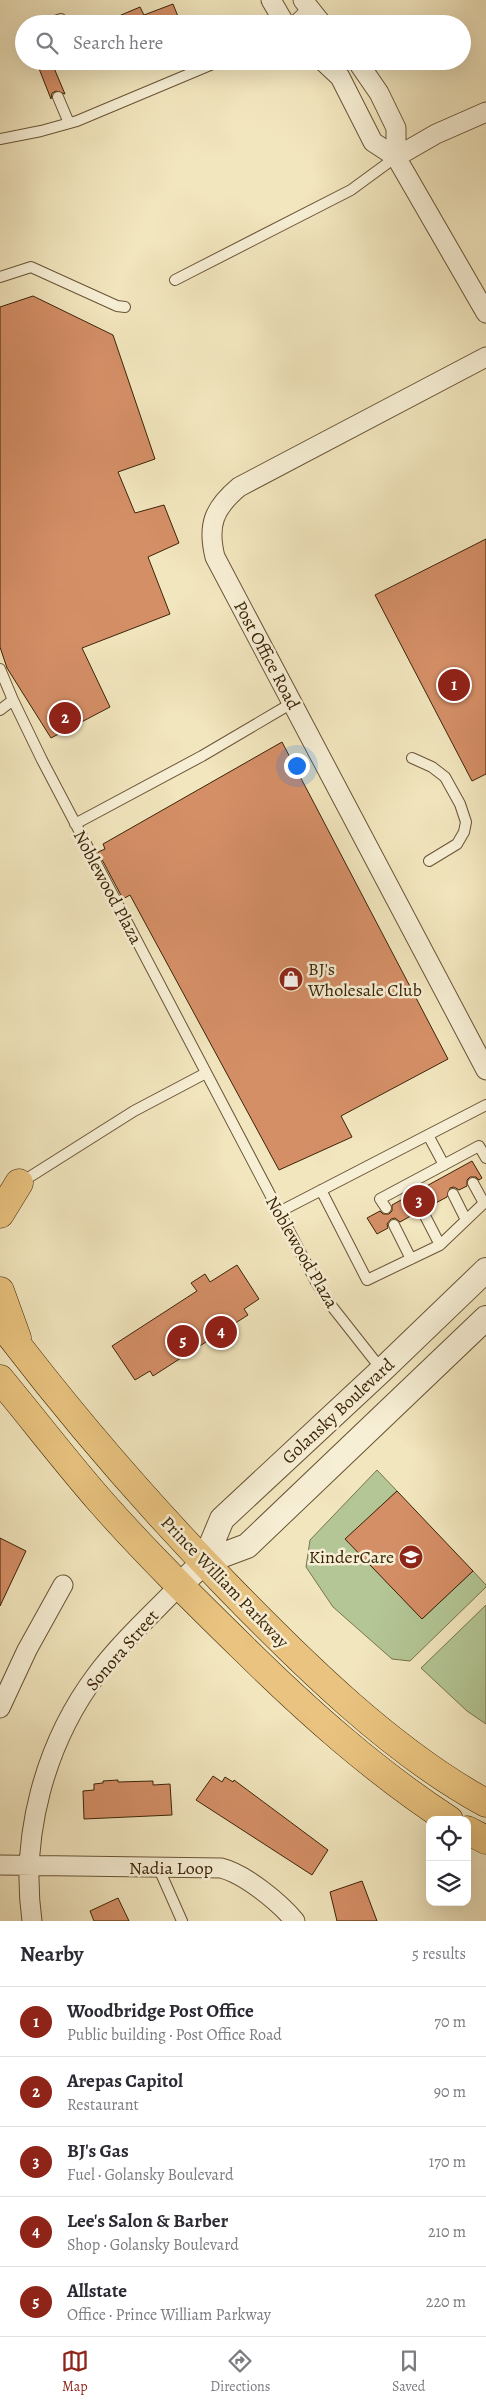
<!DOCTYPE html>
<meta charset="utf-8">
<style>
:root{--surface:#fff;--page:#f7f7f7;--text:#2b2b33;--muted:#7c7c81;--line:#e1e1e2;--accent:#8f2418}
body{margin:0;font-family:Alegreya,serif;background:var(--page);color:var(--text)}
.controls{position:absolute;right:15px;bottom:15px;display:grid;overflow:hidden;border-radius:10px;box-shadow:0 5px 20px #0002}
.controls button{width:45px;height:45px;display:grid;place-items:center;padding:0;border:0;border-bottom:1px solid var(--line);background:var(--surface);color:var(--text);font:25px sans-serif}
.you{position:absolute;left:296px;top:765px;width:18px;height:18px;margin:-12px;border:4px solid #fff;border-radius:50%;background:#1a73e8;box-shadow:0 0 0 8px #1a73e833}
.badge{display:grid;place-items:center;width:32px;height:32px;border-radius:50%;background:var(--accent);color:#fff;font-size:16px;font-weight:700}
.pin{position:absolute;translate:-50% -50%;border:2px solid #fff;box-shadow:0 1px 5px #0006}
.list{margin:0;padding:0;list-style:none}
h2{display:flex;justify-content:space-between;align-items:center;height:65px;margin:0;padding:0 20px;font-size:21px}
h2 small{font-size:16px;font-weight:400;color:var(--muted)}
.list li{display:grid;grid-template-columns:32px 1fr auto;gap:15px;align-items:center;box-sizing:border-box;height:70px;padding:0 20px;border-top:1px solid var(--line)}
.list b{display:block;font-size:19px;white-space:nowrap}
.list p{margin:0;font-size:16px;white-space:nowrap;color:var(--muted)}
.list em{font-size:16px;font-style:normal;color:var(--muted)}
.icon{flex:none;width:28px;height:28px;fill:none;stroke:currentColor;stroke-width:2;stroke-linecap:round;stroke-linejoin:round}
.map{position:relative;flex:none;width:486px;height:1921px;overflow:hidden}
.search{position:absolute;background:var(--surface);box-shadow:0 5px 20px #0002;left:15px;right:15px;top:15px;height:55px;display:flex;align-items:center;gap:12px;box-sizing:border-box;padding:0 18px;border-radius:28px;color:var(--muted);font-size:19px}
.sheet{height:415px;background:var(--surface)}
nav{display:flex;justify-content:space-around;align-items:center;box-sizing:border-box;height:70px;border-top:1px solid var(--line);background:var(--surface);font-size:14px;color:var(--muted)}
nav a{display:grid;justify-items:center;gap:2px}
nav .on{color:var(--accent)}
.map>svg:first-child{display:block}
.green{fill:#b4c696;stroke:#78754e}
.building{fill:#d58f67;stroke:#3b2407}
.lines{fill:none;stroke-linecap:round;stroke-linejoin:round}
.service-casing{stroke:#695435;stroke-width:12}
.minor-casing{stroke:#695435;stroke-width:21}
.tertiary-casing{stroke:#695435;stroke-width:26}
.trunk-casing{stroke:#3b2407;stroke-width:29}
.service{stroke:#f7efd5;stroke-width:10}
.minor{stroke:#f7efd5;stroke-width:19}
.tertiary{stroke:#f7efd5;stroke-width:24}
.trunk{stroke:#e9c37f;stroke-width:28}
.labels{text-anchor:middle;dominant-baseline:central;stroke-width:5;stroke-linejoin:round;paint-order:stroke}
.street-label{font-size:18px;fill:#3b2407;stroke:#f7efd5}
.poi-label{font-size:18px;fill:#3b2407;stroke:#f7efd5;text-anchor:start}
</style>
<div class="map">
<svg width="486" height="1921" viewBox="0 0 486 1921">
<rect width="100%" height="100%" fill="#f2e6be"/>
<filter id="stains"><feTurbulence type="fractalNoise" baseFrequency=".004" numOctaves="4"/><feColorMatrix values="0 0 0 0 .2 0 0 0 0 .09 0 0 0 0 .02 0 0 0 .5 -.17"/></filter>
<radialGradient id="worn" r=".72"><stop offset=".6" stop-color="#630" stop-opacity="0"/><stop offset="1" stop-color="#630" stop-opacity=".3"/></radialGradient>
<!-- green -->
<path class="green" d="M377,1470L397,1491L346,1539L422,1619L473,1571L486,1585V1587L410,1661L392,1659L333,1607L306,1567L310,1540Z
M486,1605V1724L467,1711L421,1668Z"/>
<!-- building -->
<path class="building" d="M173,4L181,24H100L140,7L144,15Z
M36,61H51L65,94L56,91L52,93L51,99Z
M33,296L113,335L155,459L118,472L135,513L164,505L179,543L148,557L170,614L82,648L110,707L51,738L7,668L0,647V307Z
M486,539V774L472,781L375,595Z
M282,742L448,1059L341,1116L352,1137L279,1170L130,895L123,899L98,852L105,849L103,844Z
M472,1161L482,1178L479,1180L476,1177H470L467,1180V1186L459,1190L454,1187L450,1188L447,1197L428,1207L423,1203L418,1204L415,1209L416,1213L400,1222L395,1218L391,1219L387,1224L388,1228L377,1234L367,1218L380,1211L383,1214H389L392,1211V1205Z
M237,1265L259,1299L244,1309L248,1315L153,1376L150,1371L135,1380L112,1346L197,1291L191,1283L205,1274L210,1282Z
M397,1491L473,1571L422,1619L345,1539Z
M0,1538L26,1551L0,1606Z
M213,1776L222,1782L225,1777L233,1782L234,1780L328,1850L312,1875L196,1800Z
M118,1780V1782L153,1781V1785L170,1784L172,1815L84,1819L83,1791L94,1790V1784L103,1783V1781Z
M362,1881L377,1921H337L330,1892Z
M118,1898L129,1921H94L90,1911Z"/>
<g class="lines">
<defs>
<path id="service" d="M47,24L61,19
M291,24L309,7
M58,97L69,123
M0,139L41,131L77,121L220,61
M0,277L31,267L117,306L125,307
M175,280L351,190L396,157
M0,669L13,700L42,760L316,1282L330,1304L382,1370
M0,710L13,700
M412,758L432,767L445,777L460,804L466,822L464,832L457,844L429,861
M75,824L202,756L292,703
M428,1135L444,1165
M20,1183L134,1111L206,1073
M473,1183L484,1203
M321,1190L367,1280L440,1245L486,1201
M453,1194L466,1220
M386,1208L380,1199L479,1146L486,1158
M422,1210L440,1245
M279,1212L486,1105
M394,1225L411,1259
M159,1869L182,1921"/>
<path id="minor" d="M271,0L285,24
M303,0L322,24
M323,61L340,77L373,142L396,157
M357,61L379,93L396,128V157L486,313
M396,157L436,134L486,112
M486,357L239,487C214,508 207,525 215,557L486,1070
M0,1708L27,1650L63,1585
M0,1865L221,1868C245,1874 279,1902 295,1921
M32,1921C20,1836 45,1743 97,1674C121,1642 152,1614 179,1586"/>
<path id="tertiary" d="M204,1562L247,1546L486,1318
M179,1586L204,1562L222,1519L382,1370L486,1270"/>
<path id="trunk" d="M0,1214L19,1183
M0,1291L17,1338
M0,1322C71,1416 147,1504 229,1588C303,1664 392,1752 486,1803
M0,1379C34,1420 66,1462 101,1502C146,1553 195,1601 243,1648C307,1711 374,1771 449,1820
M467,1830L486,1840"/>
</defs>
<!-- service casing -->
<use href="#service" class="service-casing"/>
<!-- minor casing -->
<use href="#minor" class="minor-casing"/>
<!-- tertiary casing -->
<use href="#tertiary" class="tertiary-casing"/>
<!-- trunk casing -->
<use href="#trunk" class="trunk-casing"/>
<!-- service -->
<use href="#service" class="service"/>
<!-- minor -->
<use href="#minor" class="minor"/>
<!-- tertiary -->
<use href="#tertiary" class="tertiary"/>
<!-- trunk -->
<use href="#trunk" class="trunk"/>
</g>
<!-- icons -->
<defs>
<symbol id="shop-disc" viewBox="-11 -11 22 22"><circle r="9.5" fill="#8f2418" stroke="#f7efd5"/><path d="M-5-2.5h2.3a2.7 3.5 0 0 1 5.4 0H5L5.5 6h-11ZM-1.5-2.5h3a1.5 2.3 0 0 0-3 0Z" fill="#fff"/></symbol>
<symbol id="school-disc" viewBox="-11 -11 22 22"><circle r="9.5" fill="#8f2418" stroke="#f7efd5"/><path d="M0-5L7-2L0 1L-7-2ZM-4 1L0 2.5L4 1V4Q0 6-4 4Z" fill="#fff"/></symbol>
</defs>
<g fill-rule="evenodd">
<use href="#shop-disc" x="277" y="965" width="28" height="28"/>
<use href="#school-disc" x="397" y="1543" width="28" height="28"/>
</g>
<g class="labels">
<!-- street labels -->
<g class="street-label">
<text transform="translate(267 655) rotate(62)">Post Office Road</text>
<text transform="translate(108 887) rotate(62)">Noblewood Plaza</text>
<text transform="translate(302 1252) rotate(60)">Noblewood Plaza</text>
<text transform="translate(338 1411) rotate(-43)">Golansky Boulevard</text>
<text transform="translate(225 1582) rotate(46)">Prince William Parkway</text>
<text transform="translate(122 1650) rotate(-49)">Sonora Street</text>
<text x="171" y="1868">Nadia Loop</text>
</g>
<!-- poi labels -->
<g class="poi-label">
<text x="308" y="969">BJ's<tspan x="308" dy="21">Wholesale Club</tspan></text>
<text x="394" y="1557" text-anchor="end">KinderCare</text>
</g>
</g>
<rect width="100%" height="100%" filter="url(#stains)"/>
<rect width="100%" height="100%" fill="url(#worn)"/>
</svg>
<div class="controls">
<button><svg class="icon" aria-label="locate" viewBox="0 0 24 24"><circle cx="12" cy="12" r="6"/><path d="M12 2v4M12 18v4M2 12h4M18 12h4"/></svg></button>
<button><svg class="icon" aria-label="layers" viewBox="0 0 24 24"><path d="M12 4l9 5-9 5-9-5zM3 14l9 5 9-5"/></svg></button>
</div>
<div class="you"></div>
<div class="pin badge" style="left:454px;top:685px">1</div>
<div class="pin badge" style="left:65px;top:718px">2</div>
<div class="pin badge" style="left:419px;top:1201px">3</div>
<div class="pin badge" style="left:221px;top:1332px">4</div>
<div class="pin badge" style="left:183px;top:1341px">5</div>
<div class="search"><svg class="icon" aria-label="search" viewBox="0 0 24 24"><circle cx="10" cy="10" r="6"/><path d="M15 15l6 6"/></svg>Search here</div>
</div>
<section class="sheet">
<h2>Nearby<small>5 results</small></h2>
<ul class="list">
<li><span class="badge">1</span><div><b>Woodbridge Post Office</b><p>Public building · Post Office Road</p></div><em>70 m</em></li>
<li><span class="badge">2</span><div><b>Arepas Capitol</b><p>Restaurant</p></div><em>90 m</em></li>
<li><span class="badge">3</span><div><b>BJ's Gas</b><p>Fuel · Golansky Boulevard</p></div><em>170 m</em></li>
<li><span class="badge">4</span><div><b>Lee's Salon &amp; Barber</b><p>Shop · Golansky Boulevard</p></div><em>210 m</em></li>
<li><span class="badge">5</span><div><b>Allstate</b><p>Office · Prince William Parkway</p></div><em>220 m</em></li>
</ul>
</section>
<nav>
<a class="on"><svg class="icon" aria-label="map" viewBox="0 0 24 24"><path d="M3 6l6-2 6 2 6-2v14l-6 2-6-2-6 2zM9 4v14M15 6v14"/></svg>Map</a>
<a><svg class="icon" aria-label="directions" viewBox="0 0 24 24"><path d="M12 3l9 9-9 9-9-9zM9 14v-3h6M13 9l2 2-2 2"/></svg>Directions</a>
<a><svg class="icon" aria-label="saved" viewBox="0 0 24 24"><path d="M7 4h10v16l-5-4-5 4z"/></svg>Saved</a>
</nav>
